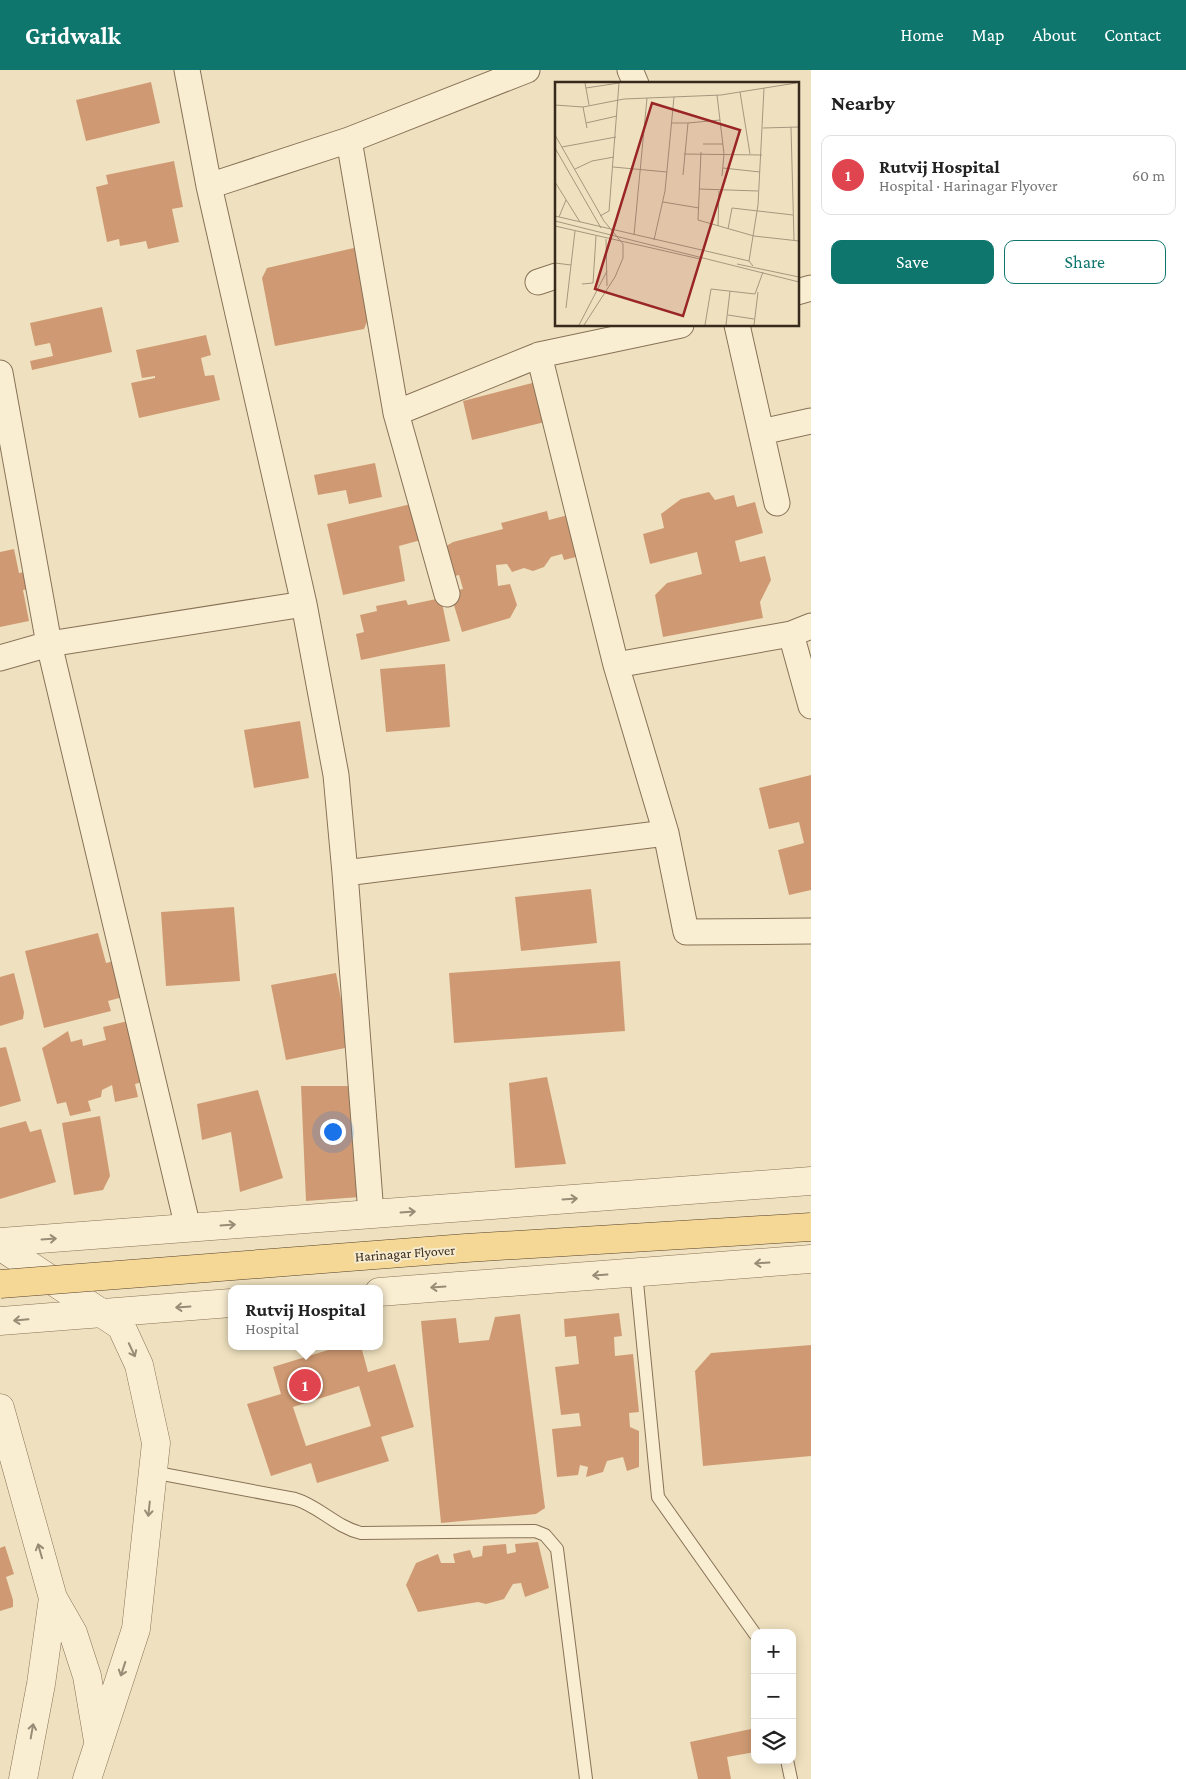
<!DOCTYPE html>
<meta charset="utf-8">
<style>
:root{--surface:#fff;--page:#f6f6f6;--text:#222;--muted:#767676;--line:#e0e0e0;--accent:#0f766e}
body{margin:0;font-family:"Crimson Pro",serif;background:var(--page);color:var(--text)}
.controls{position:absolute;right:15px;bottom:15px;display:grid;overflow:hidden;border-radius:10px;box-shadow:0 2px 12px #0003}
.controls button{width:45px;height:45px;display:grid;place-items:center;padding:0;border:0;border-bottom:1px solid var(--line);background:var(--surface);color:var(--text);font:25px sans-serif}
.you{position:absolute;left:332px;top:1061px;width:18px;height:18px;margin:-12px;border:4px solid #fff;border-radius:50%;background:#1a73e8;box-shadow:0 0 0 8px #1a73e833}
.badge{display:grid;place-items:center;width:32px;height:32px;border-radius:50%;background:var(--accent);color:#fff;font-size:16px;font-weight:700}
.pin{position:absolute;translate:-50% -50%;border:2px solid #fff;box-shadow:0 1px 5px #0006}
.popup{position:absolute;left:228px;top:1215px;width:155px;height:65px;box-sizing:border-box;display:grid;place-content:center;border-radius:10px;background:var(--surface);filter:drop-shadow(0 1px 4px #0005);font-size:16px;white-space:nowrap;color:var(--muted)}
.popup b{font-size:19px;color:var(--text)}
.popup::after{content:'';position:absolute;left:50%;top:100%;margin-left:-10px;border:10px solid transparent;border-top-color:var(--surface)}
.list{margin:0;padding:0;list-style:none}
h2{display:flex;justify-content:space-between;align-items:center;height:65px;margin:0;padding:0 20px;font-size:21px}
h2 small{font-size:16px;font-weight:400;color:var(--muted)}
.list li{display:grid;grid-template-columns:32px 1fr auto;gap:15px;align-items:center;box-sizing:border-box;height:80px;margin:0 10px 10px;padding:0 10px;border:1px solid var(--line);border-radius:10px}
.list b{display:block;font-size:19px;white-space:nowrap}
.list p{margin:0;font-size:16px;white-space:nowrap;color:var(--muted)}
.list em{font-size:16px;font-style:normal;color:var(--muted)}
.actions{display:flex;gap:10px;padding:15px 20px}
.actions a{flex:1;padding:11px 0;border:1px solid var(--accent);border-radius:10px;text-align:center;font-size:18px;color:var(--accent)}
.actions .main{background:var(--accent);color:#fff}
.icon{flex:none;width:28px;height:28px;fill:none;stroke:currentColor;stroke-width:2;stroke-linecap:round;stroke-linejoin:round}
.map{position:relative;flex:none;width:811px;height:1709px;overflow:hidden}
header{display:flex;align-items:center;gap:30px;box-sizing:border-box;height:70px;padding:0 25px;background:var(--accent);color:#fff}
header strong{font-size:24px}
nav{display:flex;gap:28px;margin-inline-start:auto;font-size:18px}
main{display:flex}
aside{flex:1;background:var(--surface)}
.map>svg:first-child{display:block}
.building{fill:#cf9a73;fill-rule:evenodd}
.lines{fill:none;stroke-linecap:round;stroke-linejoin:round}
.service-casing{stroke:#887257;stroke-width:14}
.minor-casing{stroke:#887257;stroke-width:27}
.tertiary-casing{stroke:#887257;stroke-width:29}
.service{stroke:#faeed2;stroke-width:12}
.minor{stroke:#faeed2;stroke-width:25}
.tertiary{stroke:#faeed2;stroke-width:28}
.primary-bridge-casing{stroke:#56402b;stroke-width:29;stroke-linecap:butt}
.primary-bridge{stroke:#f5d895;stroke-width:28}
.oneway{stroke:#988c77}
.labels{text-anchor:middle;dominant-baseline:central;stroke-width:4;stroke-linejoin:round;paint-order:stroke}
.street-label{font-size:14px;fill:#37291c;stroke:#f6ebcf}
.inset-road{fill:none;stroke:#a5977e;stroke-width:1}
.view{fill:#992525;fill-opacity:0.15;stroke:#992525;stroke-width:2.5}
.inset-edge{fill:none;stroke:#37291c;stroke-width:2.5}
</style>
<header>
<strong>Gridwalk</strong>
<nav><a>Home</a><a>Map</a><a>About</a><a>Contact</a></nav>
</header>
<main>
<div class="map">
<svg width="811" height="1709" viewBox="0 0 811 1709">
<rect width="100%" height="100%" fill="#efe1bf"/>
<!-- building -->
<path class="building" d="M151,12L160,53L86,71L76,30Z
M174,91L183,137L172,139L179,172L148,179L146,171L120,176L119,169L107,172L96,117L108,114L106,105Z
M358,177L372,240L364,259L275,276L262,208L267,198Z
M102,237L112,282L32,300L30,291L53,286L50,273L35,276L30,253Z
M206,265L211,285L201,288L205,306L214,305L220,330L139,348L131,313L155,308V306L142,308L136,280Z
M536,312L545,352L472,370L463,331Z
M375,393L382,427L349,434L346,420L318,425L314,405Z
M709,422L715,430L734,425L737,437L755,432L763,463L735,471L740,492L765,486L771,510L760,532L763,548L663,567L655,525L667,513L702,504L697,482L650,494L643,464L664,458L661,444L681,429Z
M411,434L421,470L399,476L405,511L343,525L327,454Z
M547,441L549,450L572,444L580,475L576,487L564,490L562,484L551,487L544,497L533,501L524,498L512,502L507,494L496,495L498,516L510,514L517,535L510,548L462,562L450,522L463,519L459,505L451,507L443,478L453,472L503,459L501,453Z
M14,479L19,503L29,501L33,518L23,520L29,551L0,557V482Z
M441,528L450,571L361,590L356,564L364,562L360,545L377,541L376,536L406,530L408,535Z
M445,594L450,657L386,662L380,599Z
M300,651L309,708L254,718L244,660Z
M811,705V820L789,825L778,780L804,773L799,752L769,759L759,718Z
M591,819L597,873L521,881L515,827Z
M234,837L240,911L166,916L161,842Z
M98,863L106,893L114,891L123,927L108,931L111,941L44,958L25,881Z
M620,891L625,961L454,973L449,903Z
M14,903L24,942L23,949L0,956V907Z
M336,903L350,977L286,990L271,915Z
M128,951L142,1012L135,1014L138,1027L115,1032L112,1015L102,1020L101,1027L88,1031L91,1041L70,1046L66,1032L57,1034L42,978L68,961L71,972L82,969L83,976L106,970L103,957Z
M6,977L21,1031L0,1037V978Z
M547,1007L566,1094L515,1098L509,1013Z
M301,1016H348L360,1127L306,1131Z
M258,1020L283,1108L240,1122L231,1062L202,1070L197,1034Z
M100,1046L110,1106L103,1120L74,1125L62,1053Z
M26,1051L30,1062L41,1059L56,1112L0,1129V1058Z
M619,1243L622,1266L614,1267L615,1286L633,1284L639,1342L629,1343L630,1357L639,1361V1397L627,1401L623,1387L607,1391L603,1402L586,1407L588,1397L580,1395L578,1405L557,1407L552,1359L581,1356L579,1343L561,1345L555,1297L579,1294L576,1266L565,1267L564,1249Z
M520,1244L545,1438L536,1444L441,1453L421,1251L456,1248L459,1273L489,1270L495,1247Z
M811,1275V1386L703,1396L695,1301L711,1283Z
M341,1276H361L368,1302L395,1294L414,1357L381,1367L389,1391L317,1413L311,1393L271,1406L247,1334L281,1324L273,1297ZM359,1316L371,1356L306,1376L293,1337Z
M538,1472L549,1518L525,1527L521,1513L513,1514L504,1529L486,1534L478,1532L418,1542L406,1515L416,1493L438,1484L441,1493H455L453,1484L470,1480L473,1488L482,1486L483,1476L506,1474L507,1484L516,1482L515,1474Z
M5,1476L14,1504L6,1507L13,1530V1537L0,1541V1478Z
M751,1659L755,1682L727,1687L731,1709H698L690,1672Z"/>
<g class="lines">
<defs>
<path id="service" d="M636,1202L658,1427L755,1564
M152,1402L295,1429C319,1436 336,1457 361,1463L535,1461L545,1465L557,1479L586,1709
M787,1690L791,1709"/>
<path id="minor" d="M187,0L209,116L304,534L336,705L345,803L371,1144
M630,0L636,14
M209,116L349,70
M538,212L556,206
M797,222L811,218
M737,255L777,433
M539,285L616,595L666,763L686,862L811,861
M0,303L49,574L188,1158
M396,343L539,285L681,255
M761,362L811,351
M447,524L396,343L349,70L527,0
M791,564L811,636
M0,588L49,574L304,534
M616,595L791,564L811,556
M345,803L666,763"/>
<path id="tertiary" d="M0,1172L811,1111
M0,1176L121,1256L139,1295L156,1373L136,1559L87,1709
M379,1222L811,1189
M0,1251L231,1233
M0,1338L53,1528L73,1563L87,1606L98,1671
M23,1709L41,1614L53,1528"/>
</defs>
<!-- service casing -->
<use href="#service" class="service-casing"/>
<!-- minor casing -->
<use href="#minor" class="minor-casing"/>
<!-- tertiary casing -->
<use href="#tertiary" class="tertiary-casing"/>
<!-- service -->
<use href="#service" class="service"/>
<!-- minor -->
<use href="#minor" class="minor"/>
<!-- tertiary -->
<use href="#tertiary" class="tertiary"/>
<defs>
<path id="primary-bridge" d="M0,1214L466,1178L811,1157"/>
</defs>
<!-- primary-bridge casing -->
<use href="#primary-bridge" class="primary-bridge-casing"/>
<!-- primary-bridge -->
<use href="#primary-bridge" class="primary-bridge"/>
</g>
<!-- one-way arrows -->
<defs><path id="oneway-shaft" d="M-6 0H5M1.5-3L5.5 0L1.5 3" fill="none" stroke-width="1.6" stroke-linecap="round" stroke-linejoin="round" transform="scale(1.25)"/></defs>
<g class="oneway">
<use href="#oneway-shaft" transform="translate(570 1129) rotate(-4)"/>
<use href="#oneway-shaft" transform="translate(408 1142) rotate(-4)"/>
<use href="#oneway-shaft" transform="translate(228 1155) rotate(-4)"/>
<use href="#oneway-shaft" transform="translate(49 1169) rotate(-4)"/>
<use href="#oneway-shaft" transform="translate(762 1193) rotate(176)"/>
<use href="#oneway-shaft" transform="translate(600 1205) rotate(176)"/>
<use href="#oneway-shaft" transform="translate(438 1217) rotate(176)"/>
<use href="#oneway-shaft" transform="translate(183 1237) rotate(176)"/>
<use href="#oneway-shaft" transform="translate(21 1250) rotate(175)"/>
<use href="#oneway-shaft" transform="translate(132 1280) rotate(65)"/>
<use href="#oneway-shaft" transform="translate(149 1439) rotate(96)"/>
<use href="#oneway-shaft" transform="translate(40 1481) rotate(-106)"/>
<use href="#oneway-shaft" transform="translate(123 1599) rotate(108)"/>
<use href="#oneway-shaft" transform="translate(32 1661) rotate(-80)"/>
</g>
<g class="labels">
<!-- street labels -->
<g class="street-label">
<text transform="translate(405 1183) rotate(-4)">Harinagar Flyover</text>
</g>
</g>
<!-- overview -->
<g transform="translate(555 12)">
<rect width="244" height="244" fill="#efe1bf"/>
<path class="inset-road" d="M30,1L34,23M0,6V23M31,6L64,1M185,10L195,72M162,13L169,72L167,94M0,23L28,25L69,17L166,13L241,1M28,25L32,46M31,41L62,34M116,41H133M236,45L239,158M208,46L244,45M0,53L49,139L68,162V176L60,195L29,243M148,62H168M7,65L61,55M0,66L46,146M146,70L143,138L199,154L244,159M129,72L207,73M58,85L112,90M168,86L205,90M20,87L37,79L59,75M128,93L133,41L165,38M0,100L25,140M144,107L203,109M108,120L144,126M0,134L194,179L198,184M45,134L54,129L64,1M4,135L11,118M0,139L244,200M0,144L145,177M163,144L164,109M173,147L177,126L238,133M79,153L92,16M51,157L52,204M99,158L110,109L119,15M194,179L203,123L209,6M0,181L16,183M182,182L244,195M27,202L38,201L41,154M11,226L20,149M173,233L199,237M24,243L52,189M150,243L156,207L200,212L208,190M171,243L175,209M199,243L203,210"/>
<path class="view" d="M97,21L185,48L128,234L40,207Z"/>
<rect width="244" height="244" class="inset-edge"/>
</g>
</svg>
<div class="controls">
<button>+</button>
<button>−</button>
<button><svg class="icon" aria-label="layers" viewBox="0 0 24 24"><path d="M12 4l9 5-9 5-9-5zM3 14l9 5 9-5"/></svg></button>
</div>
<div class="you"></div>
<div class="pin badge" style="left:305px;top:1315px;background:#e0444e">1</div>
<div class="popup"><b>Rutvij Hospital</b>Hospital</div>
</div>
<aside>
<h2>Nearby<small></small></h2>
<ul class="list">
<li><span class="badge" style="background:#e0444e">1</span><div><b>Rutvij Hospital</b><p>Hospital · Harinagar Flyover</p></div><em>60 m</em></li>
</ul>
<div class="actions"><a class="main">Save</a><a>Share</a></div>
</aside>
</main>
